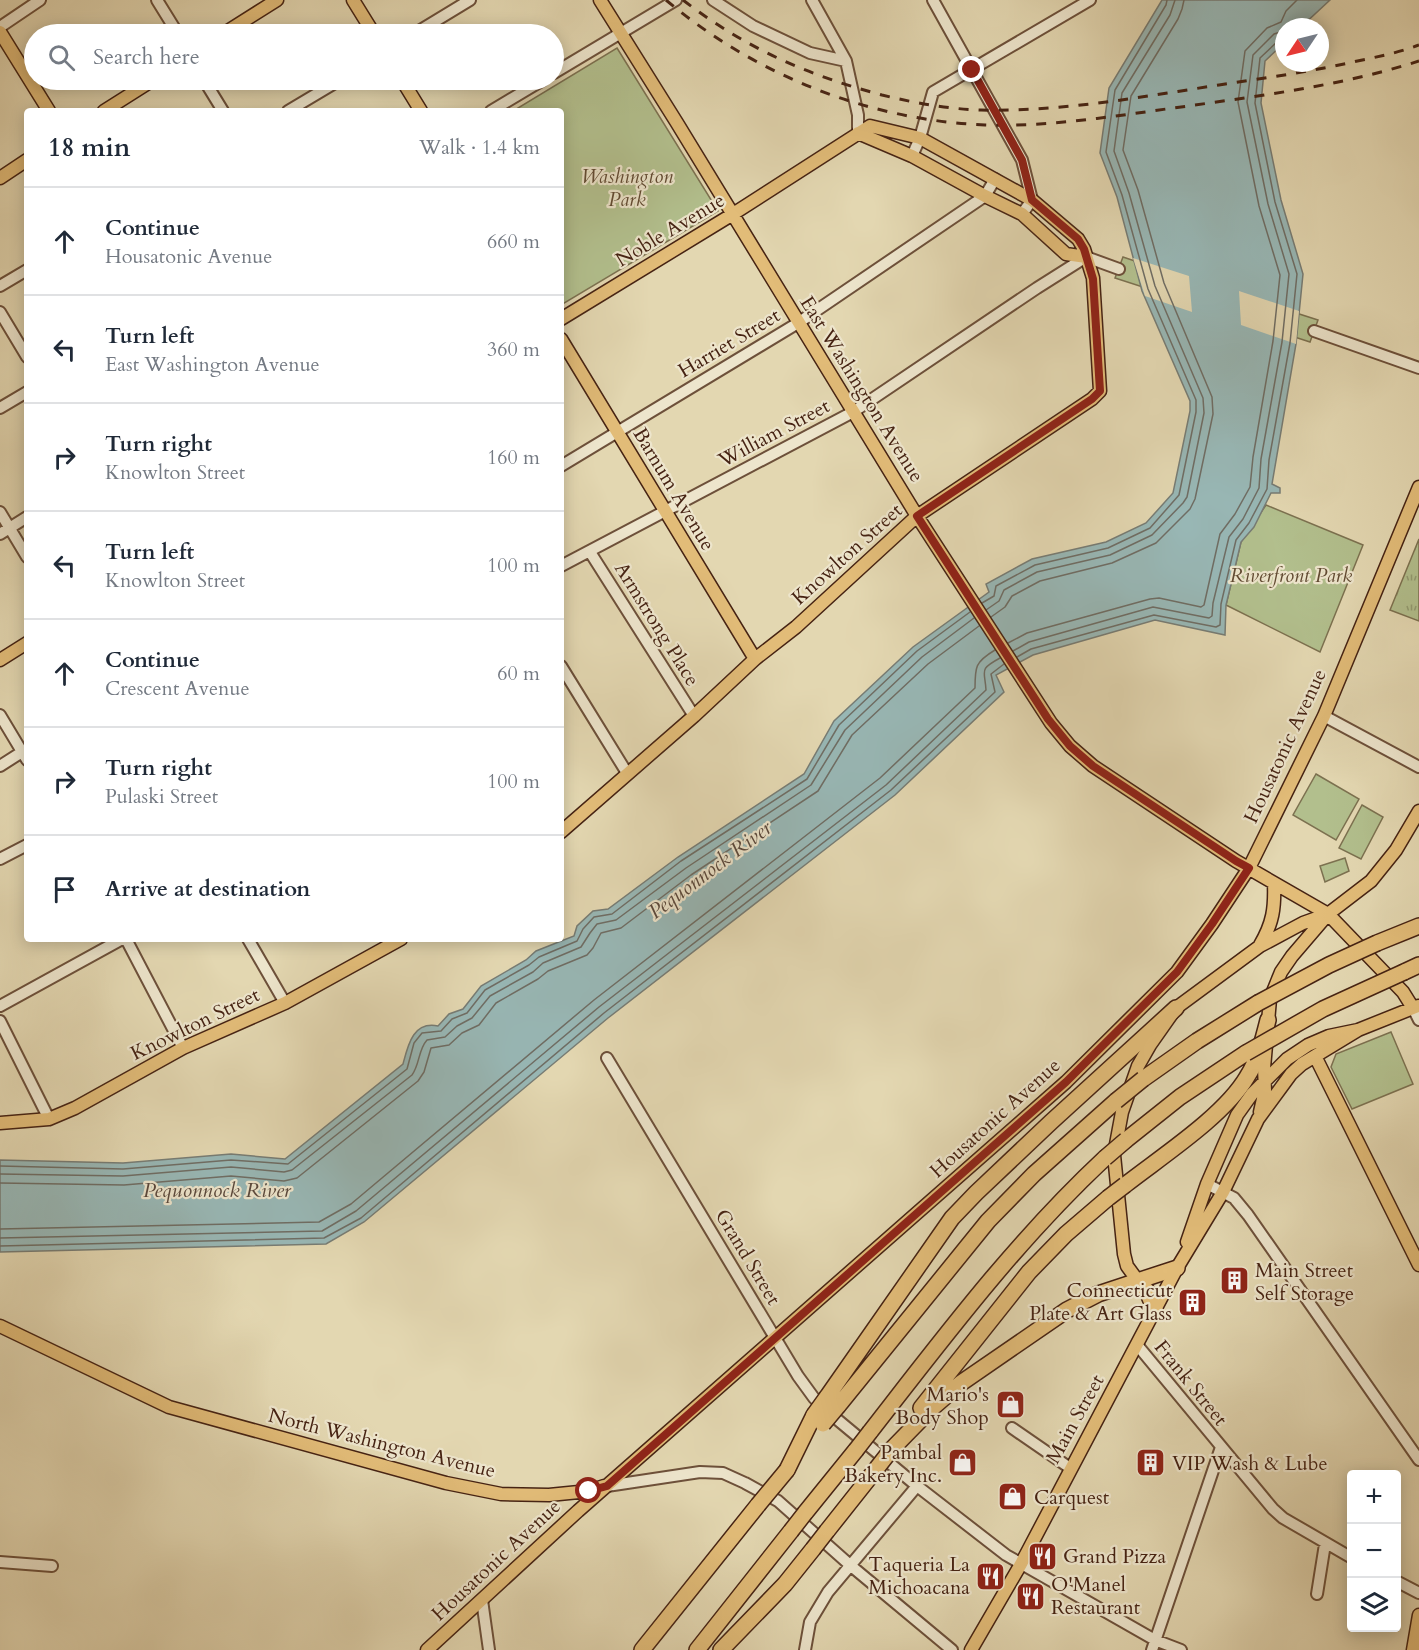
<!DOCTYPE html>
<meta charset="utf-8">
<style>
:root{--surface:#fff;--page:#f2f2f3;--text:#1f2937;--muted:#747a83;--line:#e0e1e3}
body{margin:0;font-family:Cardo,serif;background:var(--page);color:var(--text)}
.controls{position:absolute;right:18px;bottom:18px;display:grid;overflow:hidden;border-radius:6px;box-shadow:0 3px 15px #0003}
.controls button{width:54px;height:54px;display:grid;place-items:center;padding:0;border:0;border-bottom:2px solid var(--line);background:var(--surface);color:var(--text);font:30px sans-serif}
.compass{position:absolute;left:1275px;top:18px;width:54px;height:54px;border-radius:50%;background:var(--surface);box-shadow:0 3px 15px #0003;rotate:235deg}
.stop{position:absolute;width:18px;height:18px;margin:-14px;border:4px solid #8f2418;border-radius:50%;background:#fff}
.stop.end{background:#8f2418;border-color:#fff;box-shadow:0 2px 6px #0008}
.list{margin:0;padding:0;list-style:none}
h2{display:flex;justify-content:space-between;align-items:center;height:78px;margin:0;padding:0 24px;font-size:26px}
h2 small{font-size:20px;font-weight:400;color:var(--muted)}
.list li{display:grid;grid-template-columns:39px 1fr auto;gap:18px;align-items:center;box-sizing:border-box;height:108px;padding:0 24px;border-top:2px solid var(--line)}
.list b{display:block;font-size:22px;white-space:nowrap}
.list p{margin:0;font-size:20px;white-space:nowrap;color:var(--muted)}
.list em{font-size:20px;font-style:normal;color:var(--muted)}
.icon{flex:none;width:33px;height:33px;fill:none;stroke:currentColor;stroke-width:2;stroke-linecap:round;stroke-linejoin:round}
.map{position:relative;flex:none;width:1419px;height:1650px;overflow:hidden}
.search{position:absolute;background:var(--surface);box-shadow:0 3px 15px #0003;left:24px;top:24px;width:540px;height:66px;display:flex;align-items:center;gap:15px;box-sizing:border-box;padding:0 21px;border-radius:33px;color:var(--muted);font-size:22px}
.panel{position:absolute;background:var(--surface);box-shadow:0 3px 15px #0003;left:24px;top:108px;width:540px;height:834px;border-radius:6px}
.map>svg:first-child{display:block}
.grass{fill:url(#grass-tufts);stroke:#7c7150;stroke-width:1.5}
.green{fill:#b2bf8d;stroke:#7c7150;stroke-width:1.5}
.water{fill:#98b7b5;stroke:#777c74;stroke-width:1.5}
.pier{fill:#e3d7b1}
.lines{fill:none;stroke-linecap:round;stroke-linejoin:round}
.shore{stroke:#6f6d64;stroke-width:1.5}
.minor-casing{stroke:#6d503a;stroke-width:14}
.major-casing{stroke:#462313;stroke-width:15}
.highway-casing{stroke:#462313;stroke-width:18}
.minor{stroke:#ede5cc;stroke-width:10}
.major{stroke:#e2bc78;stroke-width:12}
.highway{stroke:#e2bc78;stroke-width:15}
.rail{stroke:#462313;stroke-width:3;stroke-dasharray:10 10;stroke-linecap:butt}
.highway-bridge-casing{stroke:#462313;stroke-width:18;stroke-linecap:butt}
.highway-bridge{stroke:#e2bc78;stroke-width:15}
.route{stroke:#8f2418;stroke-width:8}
.labels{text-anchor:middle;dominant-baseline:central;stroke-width:4.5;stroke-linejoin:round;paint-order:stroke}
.park-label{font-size:20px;font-style:italic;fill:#614a32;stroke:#ede5cc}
.street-label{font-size:20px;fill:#462313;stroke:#ede5cc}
.poi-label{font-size:20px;fill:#462313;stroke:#ede5cc;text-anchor:start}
.water-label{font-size:21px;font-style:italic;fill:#5a483c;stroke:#ede5cc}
</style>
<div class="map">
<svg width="1419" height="1650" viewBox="0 0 1419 1650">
<defs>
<pattern id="grass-tufts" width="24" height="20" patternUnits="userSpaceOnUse" patternTransform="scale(1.5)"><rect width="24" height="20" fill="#b2bf8d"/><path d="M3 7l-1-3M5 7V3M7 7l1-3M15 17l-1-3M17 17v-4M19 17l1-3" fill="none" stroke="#939b72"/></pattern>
</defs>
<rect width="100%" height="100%" fill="#e3d7b1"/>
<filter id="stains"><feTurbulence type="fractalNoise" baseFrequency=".00333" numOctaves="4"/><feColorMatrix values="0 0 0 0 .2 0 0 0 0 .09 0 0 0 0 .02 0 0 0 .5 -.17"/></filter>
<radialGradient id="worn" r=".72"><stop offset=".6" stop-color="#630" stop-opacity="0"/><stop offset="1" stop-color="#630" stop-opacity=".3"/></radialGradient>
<!-- grass -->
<path class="grass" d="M1419,539V621L1390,610Z"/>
<!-- green -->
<path class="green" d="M617,48L718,211L561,305V111H513Z
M1123,257L1188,279L1192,303L1115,278Z
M1240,295L1318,320L1310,342L1242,320Z
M1266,505L1363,545L1320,652L1226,605L1241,542Z
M1316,774L1359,799L1336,840L1293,815Z
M1362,805L1383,817L1361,859L1339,848Z
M1345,858L1349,871L1325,882L1320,866Z
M1391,1032L1413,1084L1352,1109L1331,1067L1336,1054Z"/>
<!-- water -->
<path class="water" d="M1162,0H1330L1301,27H1284V43L1265,61L1261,103L1281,200L1303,274L1296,344L1272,484L1280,488V493H1271L1254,527L1241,542L1226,605L1225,635L1155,620L1033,655L996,675L1004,692L895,795L608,1018L364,1222L326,1244L0,1252V1160L123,1163L231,1154L285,1159L403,1064C408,1045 413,1021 438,1026L449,1014L463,1009L481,986L526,960L536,951L574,936L577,926L593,911L608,909L678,857L804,774L834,721L913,647L989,592L986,584L1032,559L1106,542L1146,523L1173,493L1190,411V401L1142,291L1117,197L1100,153L1109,88Z"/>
<!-- pier -->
<path class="pier" d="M1133,258L1189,276L1192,312L1145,296Z
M1239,291L1299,311L1296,344L1241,325Z"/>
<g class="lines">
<!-- shore -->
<path class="shore" d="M982,603L994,596L996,586L1035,565L1108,548L1150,528L1179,495L1196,412V400L1148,289L1122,195L1106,152L1115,90L1166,5L1167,0
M986,610L999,601L1004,590L1037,572L1110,555L1152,535L1183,503L1187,497L1204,413L1203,398L1155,286L1129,193L1114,151L1122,93L1170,15L1175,0
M991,617L1005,607L1012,596L1040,581L1112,563L1156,543L1190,509L1195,499L1213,414L1212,397L1164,283L1138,190L1123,150L1131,96L1178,19L1182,9L1184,0
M1008,643L1027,633L1150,599L1159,598L1201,607L1204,605L1220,534L1235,514L1250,487L1253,457L1273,341L1280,275L1259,206L1238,102L1245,51L1267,28L1281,22L1286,11L1297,0
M1013,651L1029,642L1153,607L1209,618L1212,616L1213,603L1229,537L1243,519L1259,488L1261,459L1282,342L1289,274L1268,204L1247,102L1253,55L1274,34L1284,31
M1017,657L1031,649L1154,615L1216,627L1220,625L1221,604L1236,540L1249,523L1267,489L1269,460L1290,343L1297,274L1275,202L1255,103L1260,58L1278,41L1284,39
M0,1166L123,1169L231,1160L288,1164L407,1069L414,1043L422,1033L441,1031L452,1019L467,1013L485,990L529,965L539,957L577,941L583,929L594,917L612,914L681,861L807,779L839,725L917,651L970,612
M0,1174L123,1176L231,1167L284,1172L292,1170L412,1075C420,1064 418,1050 427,1040L445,1037L457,1026L472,1018L490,996L533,972L543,963L581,947L590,933L597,924L616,920L686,868L811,785L845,730L922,657L974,618
M0,1183L124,1185L231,1176L284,1181L297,1178L418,1081L424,1072L431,1048L449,1045L462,1033L479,1025L496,1003L538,979L548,971L587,955L593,948L601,933L621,928L691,875L818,791L852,735L928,664L979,626
M0,1229L319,1222L351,1204L594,1000L880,778L975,688C975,667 975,662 995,650
M0,1238L322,1231L356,1211L599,1007L886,785L986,690C985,670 978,670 1000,658
M0,1246L324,1238L361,1218L604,1013L891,790L995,692L991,674L1004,664"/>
<defs>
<path id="minor" d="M157,0L178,34
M713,0L753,26L810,53L846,61
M812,0L846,61L858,115V133
M933,0L1022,160L1032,200L1022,214
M0,27L40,0
M414,34L470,0
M554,73L676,0
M204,80L223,111
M288,111L340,80
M491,111L543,80
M912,156L920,138L933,92L1090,0
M0,286L27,270
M0,312L27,357
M1314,331L1419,368
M0,408L27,392
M561,466L798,323L985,196L995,179
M0,512L27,557
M0,534L27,517
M590,552L694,716
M561,566L853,412L1037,288L1086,257L1119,269
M561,666L627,773
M0,715L27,760
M1324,716L1419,767
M0,766L22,752
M0,859L27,845
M126,939L183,1048
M248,939L285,1003
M0,1006L122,939
M1413,1008L1419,1020
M0,1021L49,1119
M607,1058L798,1376L814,1398L833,1416L917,1486L1006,1555L1155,1640L1181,1650
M1207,1184L1234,1198L1248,1215L1419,1460
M1138,1346L1273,1509L1283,1518L1352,1558
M1012,1428L1070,1468
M607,1486L700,1472L723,1473L745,1483L778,1501L850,1565L952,1650
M0,1562L52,1566
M1396,1581L1419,1593
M1317,1594L1325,1544
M482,1600L489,1650
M805,1650L810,1622L828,1592L917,1486
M1152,1650L1221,1447"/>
<path id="major" d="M353,0L374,34
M600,0L677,123L917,516L1051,723L1070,746L1093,766L1236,861L1328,914L1403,992L1413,1008
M0,32L49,111
M223,34L277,0
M402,80L421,111
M104,111L153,80
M858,133L912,156L985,196L1022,214L1066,254L1086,257
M0,178L27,160
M561,319L733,214L870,126L920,138L1032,200L1078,239L1084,249L1093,278L1100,391L1092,399L917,516L796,627L755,659L694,716L561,832
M561,339L755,659
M0,660L27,643
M1260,945C1273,923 1275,908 1274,883
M1315,1056L1419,1265
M1260,1112L1265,1090L1264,1068L1270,999L1281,972L1292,956L1328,914L1371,881L1396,850L1419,811
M0,1123L49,1119L75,1108L183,1048L285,1003L401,939
M1187,1242L1207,1184L1237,1115L1252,1094L1287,1059L1308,1045L1329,1036L1358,1030L1418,1006
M1138,1281L1127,1266L1124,1254L1114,1155L1122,1112L1138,1066L1150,1045L1176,1008L1260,946L1303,923L1328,914
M0,1326L169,1407L446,1483L501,1494L549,1495L589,1491L604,1486
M427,1650L578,1511L1066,1082L1177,972L1212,924L1249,868L1324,716L1419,487
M971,1650L1021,1564L1177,1268L1223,1192L1258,1119L1291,1074L1302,1064L1358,1030
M1413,1650L1419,1615"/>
<path id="highway" d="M1377,943L1419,926
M1404,972L1419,965
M1143,1079L1197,1041L1258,1003
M1126,1140L1180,1097L1246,1053
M1125,1185C1162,1156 1224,1116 1247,1077C1258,1060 1263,1040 1268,1020
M1138,1281L1147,1291L1155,1310
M827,1397L952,1218L976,1193L1051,1122L1176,1008
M838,1406L988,1221L1034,1174L1116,1101
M921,1408L1029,1272L1066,1234L1108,1198
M870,1432C944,1337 1016,1241 1105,1158
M891,1450L931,1409L961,1383L1067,1310L1098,1294L1177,1268
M787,1470L814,1415
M805,1513L856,1450
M827,1531L877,1468
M642,1650L758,1505
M697,1650L791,1531
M721,1650L785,1584L813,1549"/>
</defs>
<!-- minor casing -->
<use href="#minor" class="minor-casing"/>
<!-- major casing -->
<use href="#major" class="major-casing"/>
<!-- highway casing -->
<use href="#highway" class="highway-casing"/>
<!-- minor -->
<use href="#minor" class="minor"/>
<!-- major -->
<use href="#major" class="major"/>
<!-- highway -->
<use href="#highway" class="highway"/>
<!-- rail -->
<path class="rail" d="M666,0C755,75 868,120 985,125C1053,127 1121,115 1188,106C1266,95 1344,85 1419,61
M683,0C745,48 807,75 882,95C915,103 947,109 981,110C1061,112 1140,97 1219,85C1264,78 1309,72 1353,62C1376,57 1398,53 1419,45"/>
<defs>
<path id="highway-bridge" d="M1258,1003L1329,965L1377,943
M1246,1053L1323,1009L1404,972
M1116,1101L1143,1079
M1105,1158L1126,1140
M1108,1198L1125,1185
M814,1415L827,1397
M823,1424L838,1406
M856,1450L870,1432
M877,1468L891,1450
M758,1505L787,1470
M791,1531L805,1513
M813,1549L827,1531"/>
</defs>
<!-- highway-bridge casing -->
<use href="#highway-bridge" class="highway-bridge-casing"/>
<!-- highway-bridge -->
<use href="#highway-bridge" class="highway-bridge"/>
</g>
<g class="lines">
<!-- route -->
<path class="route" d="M589,1491L607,1486L1066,1082L1177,972L1212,924L1249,868L1236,861L1093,766L1070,746L1048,719L917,516L1092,399L1100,391L1093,279L1084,249L1078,239L1032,200L1022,160L972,70"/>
</g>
<!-- icons -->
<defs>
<symbol id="building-square" viewBox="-11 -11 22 22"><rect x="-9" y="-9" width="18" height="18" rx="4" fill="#8f2418" stroke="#ede5cc"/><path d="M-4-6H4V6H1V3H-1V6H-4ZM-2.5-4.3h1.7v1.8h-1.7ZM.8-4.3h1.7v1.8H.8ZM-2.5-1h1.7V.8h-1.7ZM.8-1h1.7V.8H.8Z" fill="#fff"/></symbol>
<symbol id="shop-square" viewBox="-11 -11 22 22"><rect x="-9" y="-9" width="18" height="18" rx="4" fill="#8f2418" stroke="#ede5cc"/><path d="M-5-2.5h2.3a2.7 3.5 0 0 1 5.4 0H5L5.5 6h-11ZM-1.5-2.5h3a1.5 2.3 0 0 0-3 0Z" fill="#fff"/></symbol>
<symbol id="restaurant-square" viewBox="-11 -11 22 22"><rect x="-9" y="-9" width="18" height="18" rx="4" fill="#8f2418" stroke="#ede5cc"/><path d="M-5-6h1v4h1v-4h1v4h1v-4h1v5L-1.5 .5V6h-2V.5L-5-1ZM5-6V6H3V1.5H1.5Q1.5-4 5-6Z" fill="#fff"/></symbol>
</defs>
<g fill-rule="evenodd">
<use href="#building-square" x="1218" y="1264" width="33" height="33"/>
<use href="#building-square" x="1176" y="1286" width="33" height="33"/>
<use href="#shop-square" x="994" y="1388" width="33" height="33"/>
<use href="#shop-square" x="946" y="1446" width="33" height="33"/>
<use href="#building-square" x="1134" y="1446" width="33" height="33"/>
<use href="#shop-square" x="996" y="1480" width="33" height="33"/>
<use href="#restaurant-square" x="1026" y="1540" width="33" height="33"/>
<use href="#restaurant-square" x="974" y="1560" width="33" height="33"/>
<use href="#restaurant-square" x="1014" y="1580" width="33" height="33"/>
</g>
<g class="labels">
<!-- park labels -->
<g class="park-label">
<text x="627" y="176">Washington<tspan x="627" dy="23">Park</tspan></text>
<text x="1291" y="575">Riverfront Park</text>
</g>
<!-- street labels -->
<g class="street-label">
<text transform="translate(670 230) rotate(-31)">Noble Avenue</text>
<text transform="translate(729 343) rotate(-31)">Harriet Street</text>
<text transform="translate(862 389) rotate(58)">East Washington Avenue</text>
<text transform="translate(774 433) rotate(-28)">William Street</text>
<text transform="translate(674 489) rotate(59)">Barnum Avenue</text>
<text transform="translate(847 554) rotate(-42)">Knowlton Street</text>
<text transform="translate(657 624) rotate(58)">Armstrong Place</text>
<text transform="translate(1285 746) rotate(-65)">Housatonic Avenue</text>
<text transform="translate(195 1024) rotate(-26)">Knowlton Street</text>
<text transform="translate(995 1118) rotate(-42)">Housatonic Avenue</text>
<text transform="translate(748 1257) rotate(59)">Grand Street</text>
<text transform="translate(1191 1383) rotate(51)">Frank Street</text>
<text transform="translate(1075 1419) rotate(-61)">Main Street</text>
<text transform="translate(382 1443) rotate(14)">North Washington Avenue</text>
<text transform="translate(496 1560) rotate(-43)">Housatonic Avenue</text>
</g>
<!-- poi labels -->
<g class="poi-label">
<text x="1255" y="1270">Main Street<tspan x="1255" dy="23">Self Storage</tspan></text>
<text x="1172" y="1290" text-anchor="end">Connecticut<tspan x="1172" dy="23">Plate &amp; Art Glass</tspan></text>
<text x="989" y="1394" text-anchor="end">Mario's<tspan x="989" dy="23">Body Shop</tspan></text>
<text x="942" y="1452" text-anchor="end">Pambal<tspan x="942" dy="23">Bakery Inc.</tspan></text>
<text x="1172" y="1463">VIP Wash &amp; Lube</text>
<text x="1034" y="1497">Carquest</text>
<text x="1063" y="1556">Grand Pizza</text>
<text x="970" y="1564" text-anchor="end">Taqueria La<tspan x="970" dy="23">Michoacana</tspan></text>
<text x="1051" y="1584">O'Manel<tspan x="1051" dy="23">Restaurant</tspan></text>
</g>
<!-- water labels -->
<g class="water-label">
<text transform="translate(710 870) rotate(-37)">Pequonnock River</text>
<text x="217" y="1190">Pequonnock River</text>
</g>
</g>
<rect width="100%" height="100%" filter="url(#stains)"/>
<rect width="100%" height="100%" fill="url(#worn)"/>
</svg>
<div class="controls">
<button>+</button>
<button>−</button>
<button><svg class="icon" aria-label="layers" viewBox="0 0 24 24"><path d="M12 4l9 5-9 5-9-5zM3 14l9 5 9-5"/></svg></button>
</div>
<svg class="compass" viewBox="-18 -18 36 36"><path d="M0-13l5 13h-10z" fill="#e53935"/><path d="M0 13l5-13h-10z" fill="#747a83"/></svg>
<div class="stop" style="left:589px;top:1491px"></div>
<div class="stop end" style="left:972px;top:70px"></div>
<div class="search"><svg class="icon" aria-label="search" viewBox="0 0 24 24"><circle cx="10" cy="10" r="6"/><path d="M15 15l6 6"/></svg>Search here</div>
<section class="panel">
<h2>18 min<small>Walk · 1.4 km</small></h2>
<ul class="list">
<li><svg class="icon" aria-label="ahead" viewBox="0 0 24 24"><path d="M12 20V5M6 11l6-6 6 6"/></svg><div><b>Continue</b><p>Housatonic Avenue</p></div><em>660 m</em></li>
<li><svg class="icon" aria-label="left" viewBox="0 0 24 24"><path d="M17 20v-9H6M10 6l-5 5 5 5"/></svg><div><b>Turn left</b><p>East Washington Avenue</p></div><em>360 m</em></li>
<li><svg class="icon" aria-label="right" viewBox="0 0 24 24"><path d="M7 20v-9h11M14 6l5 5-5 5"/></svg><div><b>Turn right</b><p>Knowlton Street</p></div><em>160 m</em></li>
<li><svg class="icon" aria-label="left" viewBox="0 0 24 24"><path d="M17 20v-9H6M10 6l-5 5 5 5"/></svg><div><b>Turn left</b><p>Knowlton Street</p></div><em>100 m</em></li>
<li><svg class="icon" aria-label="ahead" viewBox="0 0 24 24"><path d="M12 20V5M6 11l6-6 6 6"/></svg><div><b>Continue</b><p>Crescent Avenue</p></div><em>60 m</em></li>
<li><svg class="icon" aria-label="right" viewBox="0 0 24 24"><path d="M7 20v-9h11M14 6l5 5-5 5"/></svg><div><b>Turn right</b><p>Pulaski Street</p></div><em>100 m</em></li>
<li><svg class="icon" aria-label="arrive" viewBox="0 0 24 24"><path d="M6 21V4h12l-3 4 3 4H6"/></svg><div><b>Arrive at destination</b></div></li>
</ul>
</section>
</div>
